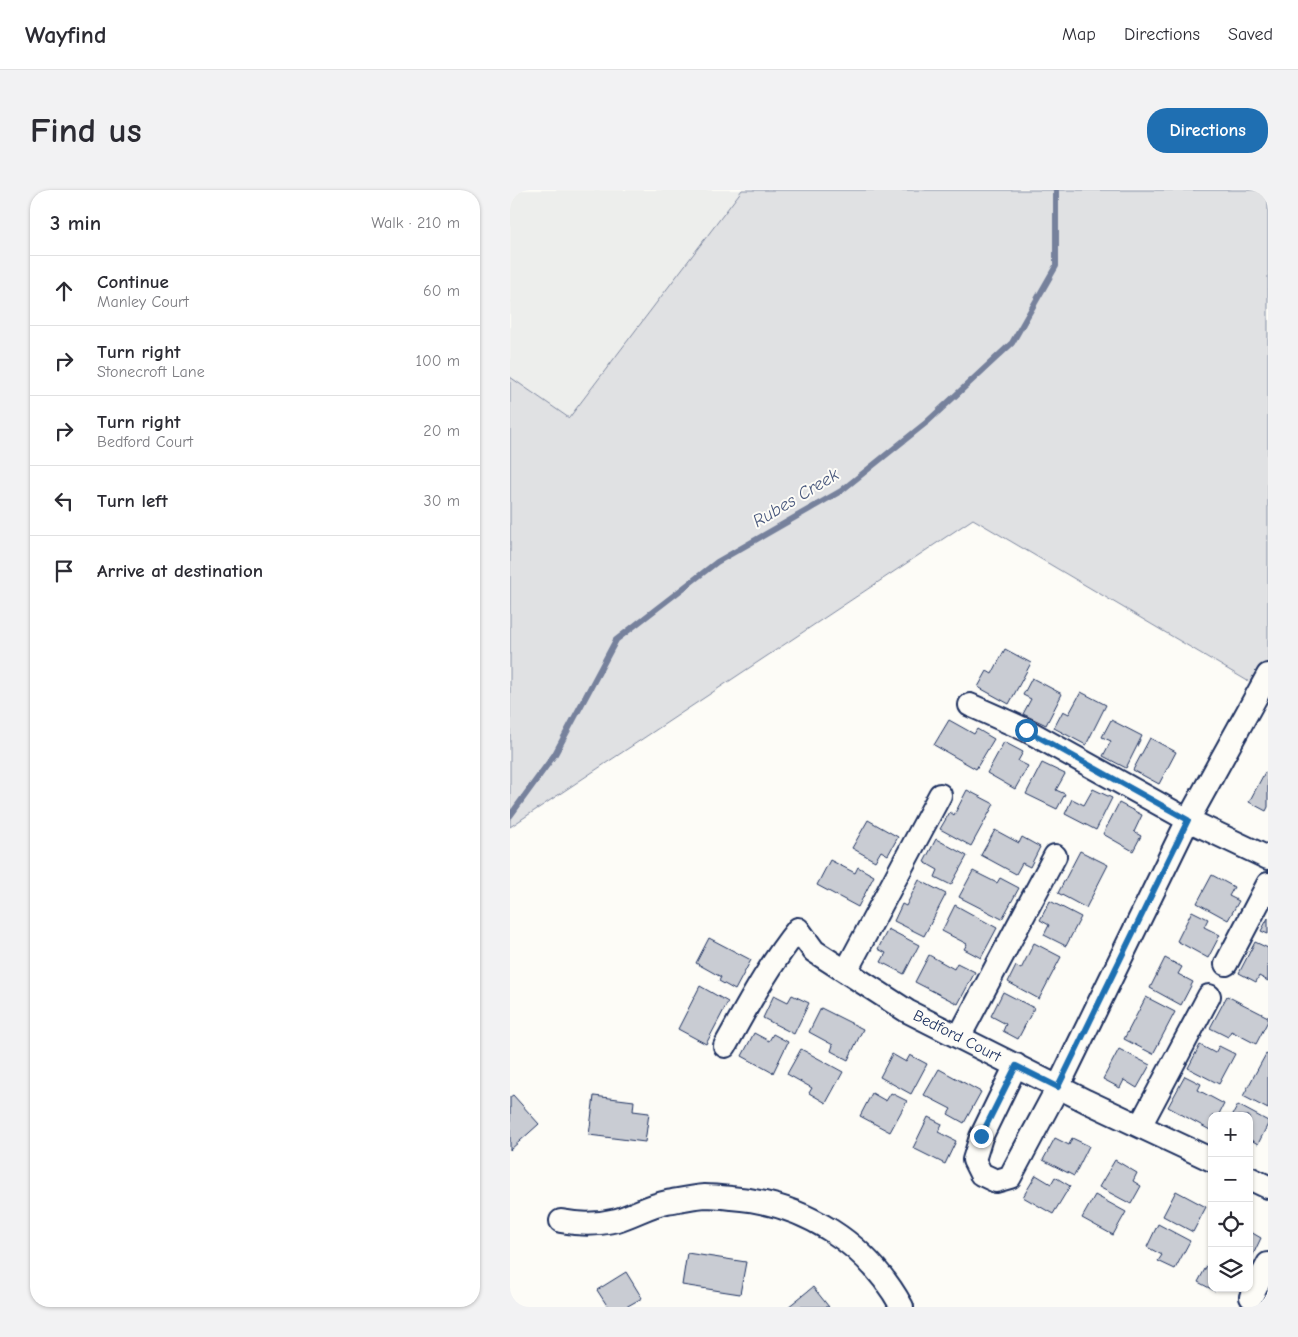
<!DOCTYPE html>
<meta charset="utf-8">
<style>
:root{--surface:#fff;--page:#f2f2f3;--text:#2b2b33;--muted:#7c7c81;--line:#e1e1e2;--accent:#1f6fb2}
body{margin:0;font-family:"Comic Neue",sans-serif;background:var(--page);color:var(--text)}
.controls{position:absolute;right:15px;bottom:15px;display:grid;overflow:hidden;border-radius:10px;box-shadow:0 1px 4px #0004}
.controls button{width:45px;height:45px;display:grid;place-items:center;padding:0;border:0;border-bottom:1px solid var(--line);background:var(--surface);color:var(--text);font:25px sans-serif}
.stop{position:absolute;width:15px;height:15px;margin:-11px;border:4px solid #1f6fb2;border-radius:50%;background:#fff}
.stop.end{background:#1f6fb2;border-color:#fff;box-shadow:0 1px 5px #0008}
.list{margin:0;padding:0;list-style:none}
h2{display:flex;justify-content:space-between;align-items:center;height:65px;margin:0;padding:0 20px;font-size:21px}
h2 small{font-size:16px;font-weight:400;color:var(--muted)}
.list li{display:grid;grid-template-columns:32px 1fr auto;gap:15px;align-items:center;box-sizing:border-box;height:70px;padding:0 20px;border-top:1px solid var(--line)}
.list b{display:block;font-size:19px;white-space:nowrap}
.list p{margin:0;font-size:16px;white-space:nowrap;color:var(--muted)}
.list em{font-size:16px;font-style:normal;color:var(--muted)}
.icon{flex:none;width:28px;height:28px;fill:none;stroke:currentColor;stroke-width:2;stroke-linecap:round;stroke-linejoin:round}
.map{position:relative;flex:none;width:758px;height:1117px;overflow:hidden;border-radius:20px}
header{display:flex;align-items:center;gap:30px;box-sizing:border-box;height:70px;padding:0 25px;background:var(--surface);border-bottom:1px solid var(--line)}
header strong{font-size:24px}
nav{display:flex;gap:28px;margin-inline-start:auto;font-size:18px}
.intro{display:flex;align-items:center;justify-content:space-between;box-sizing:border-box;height:120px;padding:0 30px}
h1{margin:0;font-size:35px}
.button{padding:12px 22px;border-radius:20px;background:var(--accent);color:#fff;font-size:18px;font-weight:700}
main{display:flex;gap:30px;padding:0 30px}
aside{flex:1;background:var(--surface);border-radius:20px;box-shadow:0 1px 4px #0004}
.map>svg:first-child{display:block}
.built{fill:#edeeec}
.green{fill:#e0e1e3;stroke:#7e88a0}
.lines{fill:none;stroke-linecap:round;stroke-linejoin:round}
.stream{stroke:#76819c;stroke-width:6}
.building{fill:#c9ccd3;stroke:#1b2f5e}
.minor-casing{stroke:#1b2f5e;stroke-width:26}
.minor{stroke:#fdfcf7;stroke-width:22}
.route{stroke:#1f6fb2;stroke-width:6}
.labels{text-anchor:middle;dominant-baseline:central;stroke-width:4;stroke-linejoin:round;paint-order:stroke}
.street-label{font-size:16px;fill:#1b2f5e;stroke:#fdfcf7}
.water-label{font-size:18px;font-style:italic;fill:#49587d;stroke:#fdfcf7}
</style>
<header>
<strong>Wayfind</strong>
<nav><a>Map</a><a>Directions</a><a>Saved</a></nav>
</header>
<div class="intro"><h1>Find us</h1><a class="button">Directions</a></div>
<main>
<aside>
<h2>3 min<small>Walk · 210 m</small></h2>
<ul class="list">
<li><svg class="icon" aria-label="ahead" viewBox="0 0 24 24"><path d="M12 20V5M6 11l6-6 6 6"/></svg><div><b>Continue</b><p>Manley Court</p></div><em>60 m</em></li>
<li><svg class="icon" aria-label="right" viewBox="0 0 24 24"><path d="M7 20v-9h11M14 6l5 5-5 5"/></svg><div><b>Turn right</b><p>Stonecroft Lane</p></div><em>100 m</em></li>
<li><svg class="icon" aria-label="right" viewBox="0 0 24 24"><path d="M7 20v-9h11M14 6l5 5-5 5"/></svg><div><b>Turn right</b><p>Bedford Court</p></div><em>20 m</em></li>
<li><svg class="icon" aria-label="left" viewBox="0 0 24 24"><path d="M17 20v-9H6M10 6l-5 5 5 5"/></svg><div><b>Turn left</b></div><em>30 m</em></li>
<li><svg class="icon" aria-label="arrive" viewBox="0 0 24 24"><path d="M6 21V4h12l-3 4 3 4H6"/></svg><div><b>Arrive at destination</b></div></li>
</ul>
</aside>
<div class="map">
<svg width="758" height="1117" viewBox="0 0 758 1117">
<rect width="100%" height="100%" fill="#fdfcf7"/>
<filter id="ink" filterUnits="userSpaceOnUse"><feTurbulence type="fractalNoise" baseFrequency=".02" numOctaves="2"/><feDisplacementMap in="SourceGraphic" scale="10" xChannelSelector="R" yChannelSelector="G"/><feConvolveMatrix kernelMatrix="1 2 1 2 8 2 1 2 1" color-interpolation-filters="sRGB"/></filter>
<g filter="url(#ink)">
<!-- built -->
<path class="built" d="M0,0H232L59,228L0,187Z"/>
<!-- green -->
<path class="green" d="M232,0H758V503L463,329L0,637V187L59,228Z"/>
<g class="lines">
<!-- stream -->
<path class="stream" d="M0,626L45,564L106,450L207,372L331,301L417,232L502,153L546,76V0"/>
</g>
<!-- building -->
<path class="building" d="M495,459L521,473L499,514L468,497L477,481L482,484Z
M522,488L552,504L536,535L513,524L521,509L513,505Z
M571,502L596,515L576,555L544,538L553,521L559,524Z
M439,530L464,544L467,539L484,549L466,579L424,555Z
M601,530L632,546L616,578L593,566L601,551L592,547Z
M640,548L666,562L649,594L623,580Z
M494,552L513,562L508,571L518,576L505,599L477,583Z
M532,573L555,584L546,600L555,604L547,619L516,604Z
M755,582L758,584V617L756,621L739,612Z
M583,599L602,608L586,640L555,624L562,609L574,615Z
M457,600L484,614L461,656L430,639L440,622L444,625Z
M609,613L632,625L624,642L631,646L623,661L593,644Z
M358,630L388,647L378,665L371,661L365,671L342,658Z
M485,640L509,653L512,647L530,657L520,677L512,673L506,684L471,665Z
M426,649L457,666L441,695L425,687L428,680L414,672Z
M570,661L598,675L576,718L548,703Z
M320,670L345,683L348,677L364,686L348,717L307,695Z
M463,681L487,693L490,688L509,698L492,729L449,707Z
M702,685L724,697L719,706L729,711L718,730L687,713Z
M409,690L436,704L414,746L384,731L392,714L396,716Z
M540,711L571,727L556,756L534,745L539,735L530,730Z
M445,715L487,738L471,768L454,759L457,754L432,741Z
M682,721L698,729L694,737L710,745L698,768L667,751Z
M758,728V744L751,741Z
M378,739L409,755L394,784L371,772L376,763L368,759Z
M199,748L241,770L225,800L209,791L211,787L186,773Z
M745,752L758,758V791L749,786L746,792L729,783Z
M524,753L551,767L529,809L498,792L506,776L511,779Z
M419,765L444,779L447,773L465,782L448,814L405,792Z
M655,768L672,777L668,784L683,792L671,815L640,798Z
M190,796L218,812L196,854L168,839Z
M493,802L524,818L508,849L493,841L496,834L481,826Z
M264,805L278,812L282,805L299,813L284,844L253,828Z
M717,806L758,827V831L746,854L721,841L718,847L700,838Z
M636,807L665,822L643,864L614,849Z
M311,818L353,839L338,870L321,861L323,855L299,842Z
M244,843L259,851L263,844L278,852L263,883L232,866Z
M690,855L705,863L709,856L725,864L709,894L678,878Z
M291,859L333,882L316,913L299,903L302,898L277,884Z
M609,859L640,875L627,898L614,890L610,898L593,889Z
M382,864L396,872L400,865L417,874L401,904L370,887Z
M756,864L758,865V919L733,906Z
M429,879L471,902L454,933L438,924L441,919L414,905Z
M675,886L691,894L688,900L714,914L708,926H702V937L700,940L658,917Z
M362,903L376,911L381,903L397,911L380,942L350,926Z
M3,905L29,934L0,960V907Z
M84,906L124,911L123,921L139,923L135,952L79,945Z
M728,915L758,931V934L748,954L739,949V926H722Z
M418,927L432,934L428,942L446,951L435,974L403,958Z
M545,948L559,955L562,948L579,956L564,986L533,970Z
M605,970L627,983L623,991L631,996L621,1014L589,997Z
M526,985L541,994L545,987L560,996L543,1024L513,1007Z
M666,1001L696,1017L683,1042L653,1026Z
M585,1005L616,1022L603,1045L572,1028Z
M648,1034L680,1051L665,1079L648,1071L652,1065L637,1057Z
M739,1041L751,1048L740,1071H739Z
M177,1063L236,1072L230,1104L172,1095Z
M702,1066V1098H706L705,1101L688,1092Z
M116,1082L132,1108L116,1117H98L87,1100Z
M303,1097L319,1117H278Z"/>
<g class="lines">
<defs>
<path id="minor" d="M460,515L516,540L678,630L758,668
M716,774L758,694
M336,781L430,605
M449,847L545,666
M215,856C238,815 259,775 288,739L304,761L397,821L576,911L702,970
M506,875L471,947L464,970L471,984L486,991L500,987L548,897L678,630L758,485
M630,936L699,806
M739,988L758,997
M51,1031C71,1035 87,1035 107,1030C124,1025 140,1015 157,1012C169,1010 182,1007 195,1006C203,1006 212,1007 221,1008C294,1013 357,1053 392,1117
M741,1107L758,1074"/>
</defs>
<!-- minor casing -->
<use href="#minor" class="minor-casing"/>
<!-- minor -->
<use href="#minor" class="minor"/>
</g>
</g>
<g class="lines" filter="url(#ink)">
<!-- route -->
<path class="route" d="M471,946L506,876L548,897L678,630L516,540"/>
</g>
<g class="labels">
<!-- street labels -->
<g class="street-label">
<text transform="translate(447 846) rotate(27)">Bedford Court</text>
</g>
<!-- water labels -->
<g class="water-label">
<text transform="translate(286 308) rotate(-31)">Rubes Creek</text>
</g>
</g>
</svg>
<div class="controls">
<button>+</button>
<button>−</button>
<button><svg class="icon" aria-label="locate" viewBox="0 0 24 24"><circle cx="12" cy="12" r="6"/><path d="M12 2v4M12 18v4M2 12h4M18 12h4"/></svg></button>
<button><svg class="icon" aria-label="layers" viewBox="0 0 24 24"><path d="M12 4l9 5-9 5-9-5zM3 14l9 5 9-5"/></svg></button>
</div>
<div class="stop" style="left:516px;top:540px"></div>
<div class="stop end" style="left:471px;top:946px"></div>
</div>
</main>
